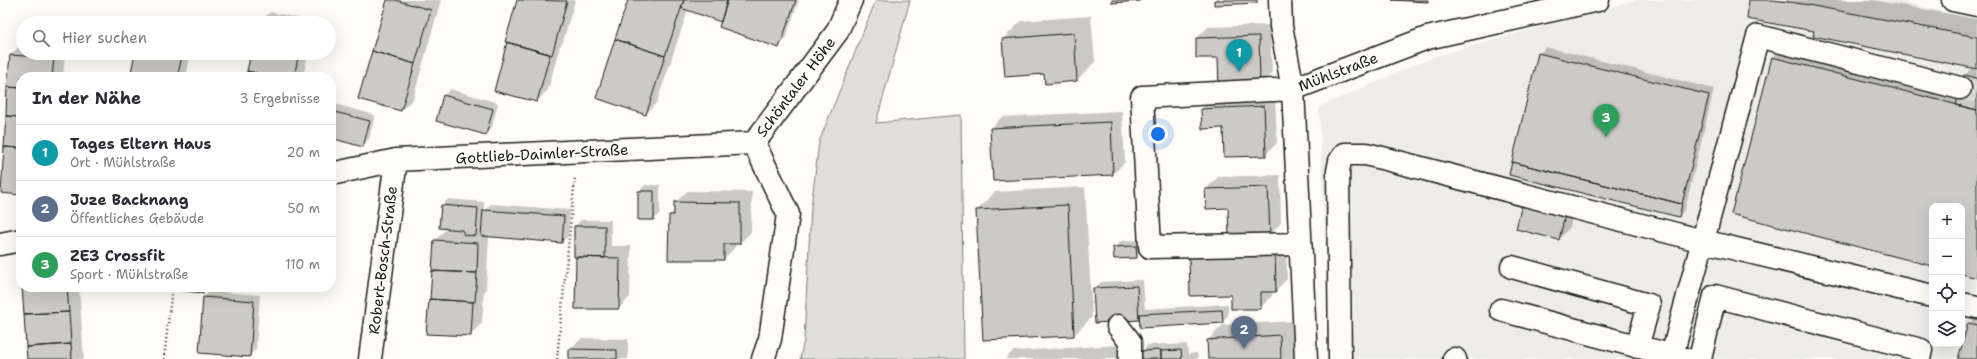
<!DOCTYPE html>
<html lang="de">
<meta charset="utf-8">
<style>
:root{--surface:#fff;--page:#f7f7f7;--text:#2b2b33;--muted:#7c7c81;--line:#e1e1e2;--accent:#0f766e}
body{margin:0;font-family:"Shantell Sans",sans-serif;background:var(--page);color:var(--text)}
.controls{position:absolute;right:12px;bottom:12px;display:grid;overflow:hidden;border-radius:8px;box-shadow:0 4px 16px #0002}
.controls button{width:36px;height:36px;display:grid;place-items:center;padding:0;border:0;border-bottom:1px solid var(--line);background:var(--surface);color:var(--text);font:20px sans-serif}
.you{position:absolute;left:1158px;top:134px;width:14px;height:14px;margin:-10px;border:3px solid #fff;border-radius:50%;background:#1a73e8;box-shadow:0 0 0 6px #1a73e833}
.badge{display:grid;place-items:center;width:26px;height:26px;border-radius:50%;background:var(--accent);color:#fff;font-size:13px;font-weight:700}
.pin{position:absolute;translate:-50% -33px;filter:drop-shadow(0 1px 2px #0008)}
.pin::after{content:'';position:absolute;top:21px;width:14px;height:12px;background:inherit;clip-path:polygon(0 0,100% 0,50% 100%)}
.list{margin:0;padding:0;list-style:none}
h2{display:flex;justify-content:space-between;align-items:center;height:52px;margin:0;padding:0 16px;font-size:17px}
h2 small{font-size:13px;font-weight:400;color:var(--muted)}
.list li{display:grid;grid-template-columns:26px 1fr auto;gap:12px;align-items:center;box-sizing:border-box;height:56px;padding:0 16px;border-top:1px solid var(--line)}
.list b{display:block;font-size:15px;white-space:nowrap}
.list p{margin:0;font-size:13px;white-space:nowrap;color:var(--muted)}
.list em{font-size:13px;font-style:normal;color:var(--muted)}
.icon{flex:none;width:22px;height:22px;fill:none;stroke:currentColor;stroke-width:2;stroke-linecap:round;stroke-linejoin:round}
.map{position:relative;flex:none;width:1977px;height:359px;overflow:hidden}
.search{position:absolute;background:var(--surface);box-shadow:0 4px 16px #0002;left:16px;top:16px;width:320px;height:44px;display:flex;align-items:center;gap:10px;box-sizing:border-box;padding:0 14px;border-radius:22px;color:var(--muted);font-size:15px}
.panel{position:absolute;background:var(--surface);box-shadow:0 4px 16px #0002;left:16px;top:72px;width:320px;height:220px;border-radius:16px}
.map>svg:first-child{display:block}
.built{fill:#eeede9;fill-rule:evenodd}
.green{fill:#e0dfdb;stroke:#7e7e7c}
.shadow{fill:#0003}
.building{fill:#cccbc8;stroke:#1c1c1c}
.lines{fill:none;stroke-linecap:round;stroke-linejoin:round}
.minor-tunnel{stroke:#dbdad6;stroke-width:22;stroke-dasharray:22 11;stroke-linecap:butt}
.minor-casing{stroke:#1c1c1c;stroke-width:25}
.path{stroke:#1c1c1c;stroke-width:2.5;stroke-dasharray:1 3;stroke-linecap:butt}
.minor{stroke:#fdfcf7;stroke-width:22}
.labels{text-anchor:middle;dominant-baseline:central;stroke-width:3;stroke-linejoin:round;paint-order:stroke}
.street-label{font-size:15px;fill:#1c1c1c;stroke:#fdfcf7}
</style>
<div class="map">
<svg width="1977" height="359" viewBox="0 0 1977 359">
<rect width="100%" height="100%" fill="#fdfcf7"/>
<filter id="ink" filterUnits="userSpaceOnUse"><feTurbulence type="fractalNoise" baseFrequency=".025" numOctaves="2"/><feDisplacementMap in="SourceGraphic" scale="8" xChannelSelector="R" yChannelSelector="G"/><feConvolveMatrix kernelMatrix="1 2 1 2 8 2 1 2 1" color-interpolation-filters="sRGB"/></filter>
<g filter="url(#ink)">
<!-- built -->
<path class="built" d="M1636,0H1894L1977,19V359H1330L1319,107L1436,56ZM1932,206H1962V344H1932Z"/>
<!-- green -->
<path class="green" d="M876,0H910L876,123L961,115L964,359H800L804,340L811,208L819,142Z"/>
<!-- shadow -->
<path class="shadow" d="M388,0H441L413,99L401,110Z
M518,0H575L563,42L560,46L548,90L537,101L495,90Z
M630,0H799L785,40L779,46L722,21L688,10L657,102L646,114Z
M1750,0H1873L1977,19V68L1973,67L1972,69L1977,70V276L1962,273V206H1932V265L1732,213L1773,57L1780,51L1959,98L1965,75L1972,67L1814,35L1815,31Z
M270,12L315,22L314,23H259Z
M1091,16L1095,62L1077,80L1045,72L1003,39L1021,21Z
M1270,25L1272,73L1260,84L1219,57L1197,38L1208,27Z
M22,43L23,53H65L63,77H21V194L11,55Z
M1546,47L1714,89L1685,209L1678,216L1539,54Z
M136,53H191L186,77H131Z
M252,53H308L303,77H247Z
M450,89L498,103L492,127L485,134L444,96Z
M1275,95L1277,143L1265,155L1224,127L1202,109L1213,97Z
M331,103L375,115L369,139L362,146L331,137Z
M1122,111L1125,162L1113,174L993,180L991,128L1002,117Z
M1280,175L1281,223L1270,235L1228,207L1206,189L1218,177Z
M645,185H660V213L654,219L639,191Z
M1085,187L1092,317L1074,335L984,339L977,210L995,192Z
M1536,189L1577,199L1570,227L1559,239Z
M687,191L752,192L751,232L740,243H736L735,247L724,259L670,215L675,210V203Z
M448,199L484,202V211L491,204L570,210L568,236L562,242L489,236L486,289L484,292L482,323L470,335L428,333L435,240L447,228L442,206Z
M581,220H611V246H631L630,297L619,308L577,256L575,226Z
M1142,240V251L1136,257L1114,248L1121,241Z
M1286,241L1287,279L1275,291H1272V296L1260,308H1232Z
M1143,280L1145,309L1228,304V316L1222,322L1140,319L1096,322L1094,289L1101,282Z
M23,287H79L84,359H28Z
M176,287H207L203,292Z
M210,291L260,295L256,349L249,356L204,297Z
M1977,316V359H1959L1969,324Z
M1295,321L1297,359H1209L1208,340L1223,325Z
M582,338L628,339V359H570V349Z
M1167,344V345L1187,344L1188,354L1197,353L1198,359H1143L1142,351L1148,345Z
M1121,345V359H1005L1013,351Z"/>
<!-- building -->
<path class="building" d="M387,0H395L431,10L415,64L372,51Z
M517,0L567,1L552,55L505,42Z
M628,0H684L665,56L615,39Z
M684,0H727L721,22L681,8Z
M728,0H796L779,48L719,27Z
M1112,0H1140V1L1112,3Z
M1214,0H1257V3L1214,5Z
M1392,0H1428V2Z
M1749,0H1773L1803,4L1977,37V69L1813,36L1814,31L1797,28L1747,19Z
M1074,33L1077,81L1045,84L1044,74L1005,77L1002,39Z
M1259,36L1260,85L1219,87L1218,58H1196V38Z
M615,39L665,56L646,115L596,98Z
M507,42L550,54L537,102L494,91Z
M372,51L415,64L401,111L358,99Z
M135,53H183L177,77H130Z
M251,53H299L294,77H274L247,71Z
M1538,53L1709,95L1682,204L1512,162Z
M10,55L54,58L52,77H21V88L7,87Z
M1772,57L1977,110V278L1962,274V206H1932V266L1731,214Z
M247,71L274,77H246Z
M1964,75L1977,78V110L1956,105Z
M7,87L21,88V117L6,116Z
M443,95L493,109L486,135L436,121Z
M1264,106L1266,156L1224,157L1223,128L1202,129L1201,109Z
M331,111L370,121L363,147L331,138Z
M6,116L21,117V148L4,147Z
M1111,122L1113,175L993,181L990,128Z
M4,147L21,148V195L1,193Z
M1512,162L1682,204L1679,217L1509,175Z
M1268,187L1270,236L1229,237L1228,208L1206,209L1205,189Z
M638,191H654V220H638Z
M1523,200L1566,211L1559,240L1516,229Z
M674,202L740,203V244H724V260H668L669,215H674Z
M441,205L478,208L476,236L464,235L462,230L439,228Z
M1068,205L1074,336L983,340L976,210Z
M483,210L564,216L562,243L481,236Z
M574,226H605V258L574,257Z
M434,240L478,243L477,273L432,271Z
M1136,246L1137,258L1114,259L1113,247Z
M1275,252L1276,292H1261V309H1231V295L1190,296L1189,253Z
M576,257L620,258L619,309H575Z
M432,271L477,273L475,302L430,299Z
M1137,286L1139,320L1095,323L1093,288Z
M22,287H67L69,312L24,314Z
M138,287H168L167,290Z
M175,287H203V293L175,290Z
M203,297L254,301L250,357L199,353Z
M429,299L473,302L471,336L426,334Z
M1222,310L1223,323L1140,328L1139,314Z
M69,312L71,344L26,347L24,314Z
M1968,323L1977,325V359H1958Z
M1280,335L1281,359H1208L1207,340Z
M71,344L72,359H27L26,347Z
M569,349L617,350V359H569Z
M1161,350V359H1142L1141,351Z
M1181,350L1182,359H1161V351Z"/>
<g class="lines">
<!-- minor-tunnel -->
<path class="minor-tunnel" d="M1960,88L1977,92"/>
<defs>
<path id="minor" d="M1280,0L1281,26L1293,89L1306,359
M1953,0L1977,5
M754,143L788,214L770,339L763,359
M754,143L837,32L851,0
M331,174L396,160L754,143
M0,244L21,240
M1300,244L1150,247L1142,97L1293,89L1427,38L1598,0
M1512,267L1649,305L1637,347
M1962,304L1977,307
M1501,310L1685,359
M1118,326L1130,342V359
M370,359L396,160
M1340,359L1338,171L1340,161L1345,154H1366L1390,160L1703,241L1932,296
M1454,359H1455
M1671,359L1758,36L1960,88
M1700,359L1715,296L1921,350L1919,359"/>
</defs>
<!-- minor casing -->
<use href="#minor" class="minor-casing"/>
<!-- path -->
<path class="path" d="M164,359L172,287
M557,359L575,177"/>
<!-- minor -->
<use href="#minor" class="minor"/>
</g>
</g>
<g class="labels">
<!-- street labels -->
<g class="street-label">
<text transform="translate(1338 72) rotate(-21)">Mühlstraße</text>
<text transform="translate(796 87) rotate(-53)">Schöntaler Höhe</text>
<text transform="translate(542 154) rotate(-3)">Gottlieb-Daimler-Straße</text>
<text transform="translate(383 260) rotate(-83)">Robert-Bosch-Straße</text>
</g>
</g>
</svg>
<div class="controls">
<button>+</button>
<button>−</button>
<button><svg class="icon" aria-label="locate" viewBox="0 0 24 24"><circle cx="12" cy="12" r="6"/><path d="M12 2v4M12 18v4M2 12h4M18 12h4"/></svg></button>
<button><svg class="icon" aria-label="layers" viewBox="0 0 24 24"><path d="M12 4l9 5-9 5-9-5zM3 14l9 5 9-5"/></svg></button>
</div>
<div class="you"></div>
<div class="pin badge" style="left:1239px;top:72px;background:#0f9aa8">1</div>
<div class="pin badge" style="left:1244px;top:349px;background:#5c6f8a">2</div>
<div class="pin badge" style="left:1606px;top:137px;background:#2e9e5b">3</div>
<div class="search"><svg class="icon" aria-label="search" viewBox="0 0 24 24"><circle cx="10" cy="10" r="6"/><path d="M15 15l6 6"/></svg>Hier suchen</div>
<section class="panel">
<h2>In der Nähe<small>3 Ergebnisse</small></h2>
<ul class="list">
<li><span class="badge" style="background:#0f9aa8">1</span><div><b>Tages Eltern Haus</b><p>Ort · Mühlstraße</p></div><em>20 m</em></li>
<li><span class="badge" style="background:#5c6f8a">2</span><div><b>Juze Backnang</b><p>Öffentliches Gebäude</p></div><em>50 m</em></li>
<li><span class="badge" style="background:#2e9e5b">3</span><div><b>ZE3 Crossfit</b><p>Sport · Mühlstraße</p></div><em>110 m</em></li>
</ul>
</section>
</div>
